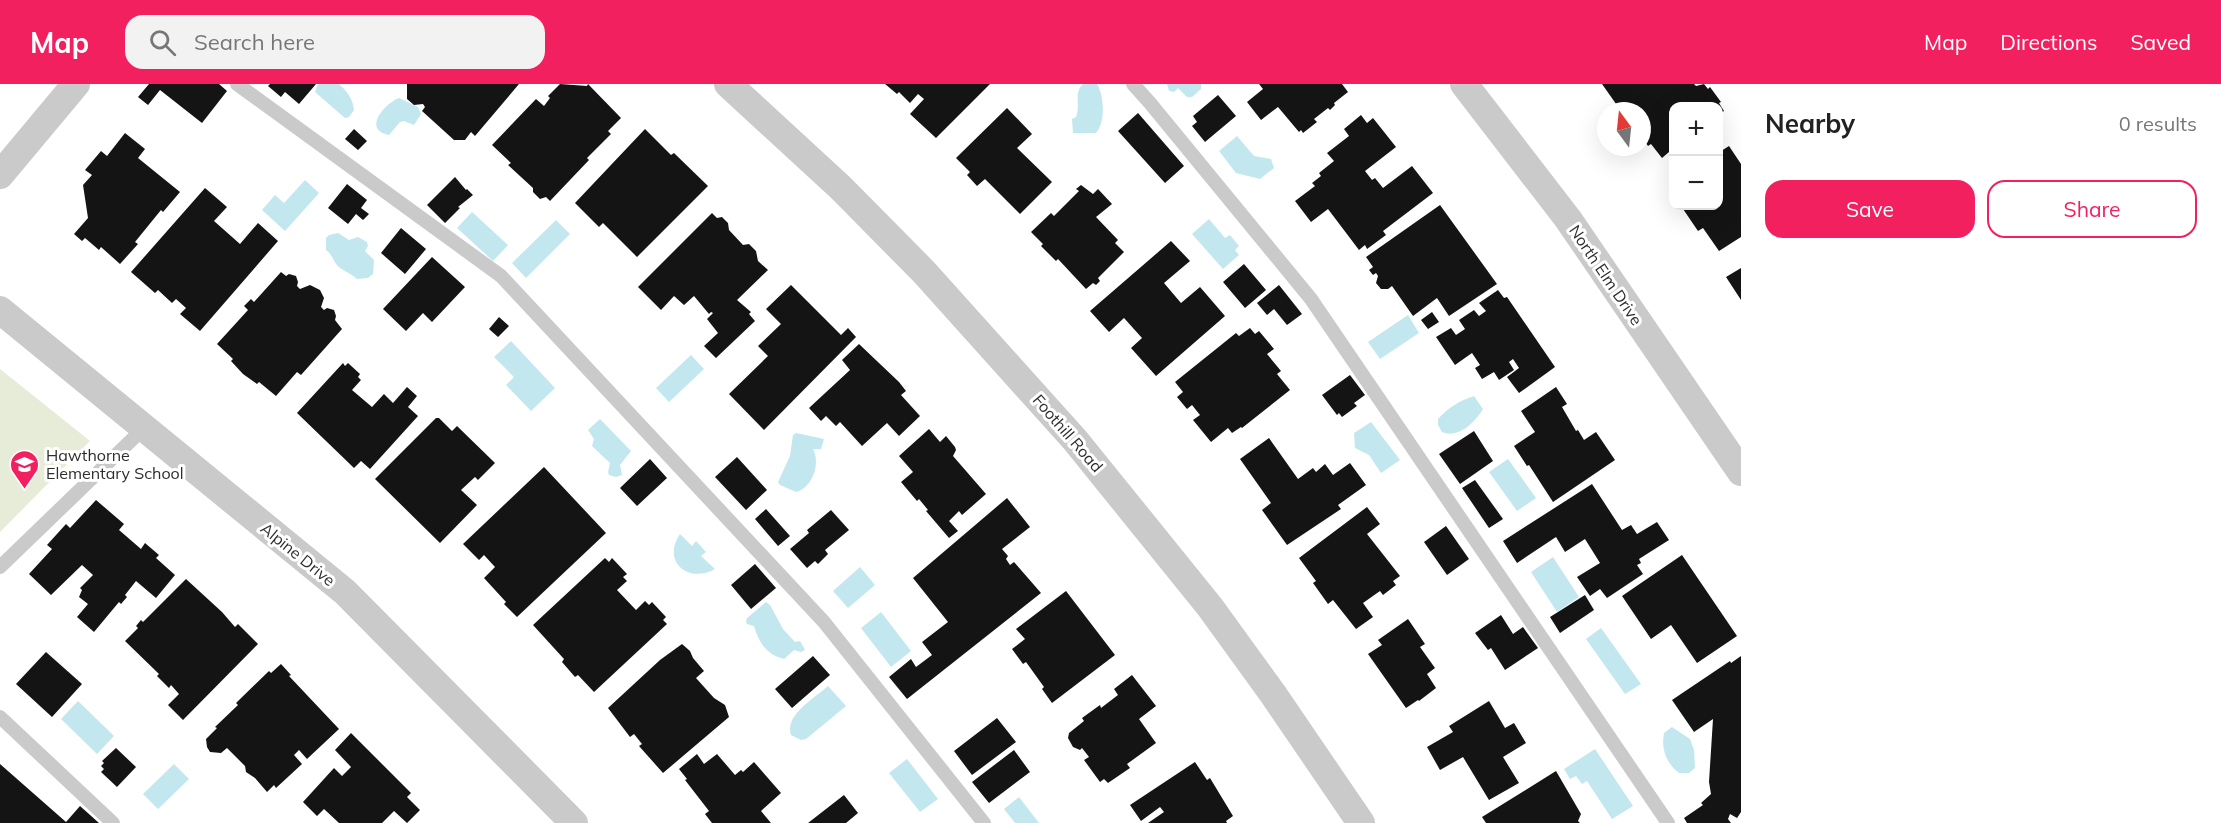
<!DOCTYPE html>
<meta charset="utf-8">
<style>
:root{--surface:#fff;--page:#f2f2f2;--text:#222;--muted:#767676;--line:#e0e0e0;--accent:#f3205f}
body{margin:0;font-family:Mulish,sans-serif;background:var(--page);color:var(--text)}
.controls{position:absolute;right:18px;top:18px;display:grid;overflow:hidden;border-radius:12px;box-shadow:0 6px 24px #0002}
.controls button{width:54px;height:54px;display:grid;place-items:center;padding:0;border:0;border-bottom:2px solid var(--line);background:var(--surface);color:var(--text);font:30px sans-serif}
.compass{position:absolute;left:1597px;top:18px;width:54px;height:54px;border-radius:50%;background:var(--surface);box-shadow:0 6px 24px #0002;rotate:345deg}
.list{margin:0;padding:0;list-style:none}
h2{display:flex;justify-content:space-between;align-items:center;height:78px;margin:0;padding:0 24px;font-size:26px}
h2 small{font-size:20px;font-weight:400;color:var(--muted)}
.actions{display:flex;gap:12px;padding:18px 24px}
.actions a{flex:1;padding:14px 0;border:2px solid var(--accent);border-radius:18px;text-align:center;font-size:21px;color:var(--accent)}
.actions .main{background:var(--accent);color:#fff}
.icon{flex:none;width:33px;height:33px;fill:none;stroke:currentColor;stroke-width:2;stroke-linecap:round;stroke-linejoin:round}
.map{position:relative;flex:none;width:1741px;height:739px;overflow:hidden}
header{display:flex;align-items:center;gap:36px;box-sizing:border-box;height:84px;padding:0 30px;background:var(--accent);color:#fff}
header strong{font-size:28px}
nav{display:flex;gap:33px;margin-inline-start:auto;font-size:21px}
.search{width:420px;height:54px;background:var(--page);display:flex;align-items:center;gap:15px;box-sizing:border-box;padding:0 21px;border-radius:18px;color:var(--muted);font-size:22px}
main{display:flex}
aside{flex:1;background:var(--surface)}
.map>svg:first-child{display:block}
.green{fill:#e7ecd9}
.water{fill:#c3e7ee}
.building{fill:#141414}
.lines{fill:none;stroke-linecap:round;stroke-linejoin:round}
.service{stroke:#cacaca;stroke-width:14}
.minor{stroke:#cacaca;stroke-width:28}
.labels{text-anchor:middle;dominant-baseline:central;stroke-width:6;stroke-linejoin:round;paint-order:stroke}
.street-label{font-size:16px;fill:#2d2d2d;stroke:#fff}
.poi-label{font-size:16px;fill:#2d2d2d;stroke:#fff;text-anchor:start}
</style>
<header>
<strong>Map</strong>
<div class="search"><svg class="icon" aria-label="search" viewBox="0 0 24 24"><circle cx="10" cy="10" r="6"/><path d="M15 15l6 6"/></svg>Search here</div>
<nav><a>Map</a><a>Directions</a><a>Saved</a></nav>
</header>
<main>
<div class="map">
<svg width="1741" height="739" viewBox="0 0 1741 739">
<rect width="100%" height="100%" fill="#fff"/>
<!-- green -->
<path class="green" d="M0,285L90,357L0,448Z"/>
<!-- water -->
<path class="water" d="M318,0H339C347,7 353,15 354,26L349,33L345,34L315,8Z
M1083,0H1097C1104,11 1106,38 1096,49H1073L1072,35L1076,33C1081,21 1073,9 1083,0Z
M1167,0H1201V5L1192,13H1187L1178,4L1174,8L1169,7Z
M399,14L418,23L421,30L414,41L404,37L400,38L389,51C362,46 384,20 399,14Z
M1237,52L1254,72L1271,75L1274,84L1260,95L1236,89L1219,67Z
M305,96L319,109L285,147L262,126L275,111L284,119Z
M472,128L508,161L493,177L457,144Z
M1209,135L1225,154L1230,151L1239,162L1235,166L1239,171L1223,185L1192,150Z
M556,136L570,150L526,194L512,179Z
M338,149L349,156L358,153L367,158L368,162L365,167L374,176L373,190L368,194L357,195C349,188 345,188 339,183C333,178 333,171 326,166V154L329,151Z
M1408,231L1419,249L1380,275L1368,258Z
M511,257L555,304L531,327L506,301L514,293L494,273Z
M691,271L704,285L669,318L656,304Z
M1474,312L1483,325C1475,338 1459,355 1442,348L1438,341V335C1449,323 1459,317 1474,312Z
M600,335L631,367L620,381L622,391L616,393L609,391L608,388L610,379L592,362L594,355L588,346Z
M1371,338L1400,376L1381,389L1369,371L1355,364L1354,349Z
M796,349L824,355L821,365H813C821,380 812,404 796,408L780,401L778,398L790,372L793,351Z
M1508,375L1536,414L1517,427L1489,388Z
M680,450L692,462L696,457L706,468L701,472L715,485C689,500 661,478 680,450Z
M1553,473L1579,513L1557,528L1531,488Z
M860,483L875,501L848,524L833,507Z
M766,518L770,521L783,545L795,558L800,557L805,566L801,568L794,566L784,575C766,570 759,559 754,542L747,540L746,537L747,534Z
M881,528L911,567L891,583L861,544Z
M1601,544L1641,600L1625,610L1586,555Z
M828,602L846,622L806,655L801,656L791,651C784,631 815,614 828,602Z
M78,617L114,652L97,670L61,635Z
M1672,643L1690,655L1694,666L1695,684L1689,689H1679C1666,679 1661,665 1664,649Z
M1595,665L1633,722L1612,735L1587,697L1582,700L1576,692L1570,695L1564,685Z
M907,675L938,715L920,728L889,689Z
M174,680L189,695L158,725L143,710Z
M1019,713L1039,739H1015L1004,725Z"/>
<!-- building -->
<path class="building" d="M149,0H219L227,7L202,39L160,6L148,21L138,13Z
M270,0H316L299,20L285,8L281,13L268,2Z
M407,0H519L475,52L471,48L465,56H454L422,27L425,23L423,20L414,21L407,15Z
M560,0L587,2L588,0L621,34L608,47L611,50L587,74L589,76L550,117L546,113L540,115L533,108V104L508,81L511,79L492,61L536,15L544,22L550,14L548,12Z
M885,0H990L936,54L910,30L924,15L918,10L910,19L899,8L897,10Z
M1259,0H1342L1348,8L1334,19L1335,21L1330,26L1328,24L1314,35L1317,38L1303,49L1301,46L1299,48L1278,23L1261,36L1247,18L1263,5Z
M1602,0H1694L1696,2L1704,0L1708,5L1710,3L1721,18L1719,19L1724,27L1718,31V22H1674V68H1669L1662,74L1651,60L1648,62L1642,53V27H1621Z
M1218,11L1236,32L1205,58L1192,42L1197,38L1193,32Z
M1007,24L1032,50L1017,64L1052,98L1020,130L985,95L977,102L967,91L970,88L956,74Z
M1138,29L1184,82L1165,99L1118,47Z
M1361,31L1367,39L1373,34L1396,63L1365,87L1372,96L1375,94L1383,104L1412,82L1433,109L1383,147L1386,151L1367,165L1365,161L1359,166L1328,125L1311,138L1295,117L1315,102L1312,99L1321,92L1319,89L1334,77L1327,69L1349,52L1344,45Z
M354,45L367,57L358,66L345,55Z
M645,45L671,71L674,69L708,102L637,173L603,139L599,143L575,119Z
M125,49L145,65L138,74L180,108L163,128L161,126L135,158L138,160L120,180L101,163L99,166L85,154L82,157L74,150L88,134L83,101L92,91L85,86L101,67L107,72Z
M1729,62L1741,80V153L1719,167L1703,144L1698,147L1681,122H1718V69Z
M455,93L466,106L467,105L473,111L458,123L460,124L445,139L427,121Z
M347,100L367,116L361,124L369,130L363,136L356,130L348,140L328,124Z
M1081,101L1093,110L1098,105L1112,120L1096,133L1118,156L1115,159L1124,168L1098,194L1100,197L1096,201L1093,199L1086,205L1058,175L1056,177L1041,162L1043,160L1031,148L1051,129L1054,132L1079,107L1076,105Z
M205,104L227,123L214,137L240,160L258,139L278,157L200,247L180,230L186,224L176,215L172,219L158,206L155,209L131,188Z
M1440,121L1497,200L1449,232L1437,214L1413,232L1392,202L1388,205H1381L1376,199L1378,192L1376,189L1373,191L1369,186L1373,183L1366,173Z
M712,129L717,134L722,133L728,139L729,146L743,161L749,160L756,167L758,177L768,186L737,216L751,228L749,230L755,237L716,274L704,262L718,249L707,235L713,229L711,228L709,230L694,212L684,221L674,212L661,226L638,203Z
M401,144L426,165L405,190L381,169Z
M1171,157L1190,177L1164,199L1181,219L1200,203L1225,232L1156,292L1131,264L1142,254L1124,234L1109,248L1090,227Z
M432,173L465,203L432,238L423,229L406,247L383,225Z
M1244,180L1266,206L1245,224L1223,198Z
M1741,184V216L1726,193Z
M281,188L286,192L289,190L296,192L298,198L297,202L300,205L310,201L320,206L324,214L321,223L324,226L327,224L334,226L336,232L335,236L342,245L301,291L297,288L276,312L259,298L257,300L243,290L231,277L233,275L217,260L248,226L244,222L251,215L254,218Z
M791,201L841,251L848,244L856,253L764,346L729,310L768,272L758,262L781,240L766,225Z
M1279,201L1302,230L1287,241L1274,225L1267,231L1257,219Z
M1498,206L1504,214L1507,213L1555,283L1519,309L1507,293L1519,284L1513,275L1509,278L1514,286L1499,296L1494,288L1482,295L1475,284L1480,281L1472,269L1455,281L1436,253L1451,244L1456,251L1465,245L1459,236L1474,226L1479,232L1486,227L1479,219Z
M1432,228L1439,238L1428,245L1421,236Z
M499,233L509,242L498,253L489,245Z
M1250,244L1255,250L1259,247L1274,265L1267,270L1281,287L1277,290L1290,306L1242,344L1241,343L1232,349L1228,344L1211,358L1193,336L1200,331L1192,321L1187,325L1177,313L1183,308L1175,298L1236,249L1239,252Z
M859,260L899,298L906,307L901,311L920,332L899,352L887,339L862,362L840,338L836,342L826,332L821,337L809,324L850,286L842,276Z
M343,279L345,282L348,279L360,290L358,293L361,296L352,306L372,323L384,310L393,319L407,303L417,312L408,323L418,332L370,385L361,377L354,384L297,329Z
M1350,291L1365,311L1354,319L1357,322L1342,333L1339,329L1337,331L1322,311Z
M1556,303L1567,320L1562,323L1576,347L1578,346L1584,356L1596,348L1615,376L1553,418L1529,381L1527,382L1514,362L1535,348L1521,327Z
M436,334H439L452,347L457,342L495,379L478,396L475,393L461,406L477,421L440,459L375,395Z
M929,345L940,358L946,352L955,363L956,366L953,372L986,410L962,431L959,427L949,437L958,447L949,454L926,427L928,426L919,415L917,417L901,398L913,388L899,372Z
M1474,347L1493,377L1460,400L1439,370Z
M1269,354L1298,395L1313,384L1316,388L1325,380L1333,391L1350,379L1366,401L1338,421L1341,425L1287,461L1262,426L1271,419L1240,375Z
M737,373L767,406L746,426L715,393Z
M650,375L667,394L637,422L620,404Z
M544,383L606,449L517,533L504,520L506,518L484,494L495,483L484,471L479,476L463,460Z
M1475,396L1503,435L1489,444L1462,404Z
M1592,400L1622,446L1631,441L1637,450L1657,438L1669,456L1639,475L1641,479L1637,481L1643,490L1607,514L1600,505L1590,512L1577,493L1600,479L1585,455L1565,468L1556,453L1517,479L1503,457Z
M1007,414L1030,443L1002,465L1008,472L1006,475L1010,481L1014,478L1041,509L907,615L889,593L911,575L916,583L932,571L922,558L948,538L913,494Z
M96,416L124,440L119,446L141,465L145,459L159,471L156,474L175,491L156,514L136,497L125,511L127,513L121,520L119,518L94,548L77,533L88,520L79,513L82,506L80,504L93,491L82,481L51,511L29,490L52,465L47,461L66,440L70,444Z
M1367,423L1380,440L1367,450L1400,492L1393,497L1396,501L1383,511L1380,507L1363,519L1373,533L1356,545L1333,516L1328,520L1313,499L1316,497L1299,474Z
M766,425L790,452L778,462L755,435Z
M831,426L849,446L825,466L828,470L818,480L815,477L807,484L790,465L809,449L807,446Z
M1446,442L1469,475L1447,491L1424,458Z
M1682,471L1737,552L1697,579L1671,541L1651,555L1622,512Z
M605,474L609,478L612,474L627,490L623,493L627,497L617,506L636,526L645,517L649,521L652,518L666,533L663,536L667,540L594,608L578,591L575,593L562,578L564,575L533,541Z
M755,480L776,504L751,525L731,501Z
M186,495L222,528L235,543L238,540L258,560L183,636L168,621L179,610L171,601L169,604L157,592L159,590L125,557L138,544L136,542L141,536L143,538Z
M1066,507L1115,571L1052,619L1042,605L1044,603L1026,578L1023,580L1012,565L1025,555L1016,545Z
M1585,511L1594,526L1560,549L1550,533Z
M1501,531L1513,550L1523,543L1538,564L1505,586L1491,564L1488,566L1475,549Z
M1408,535L1425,560L1420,563L1435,584L1427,590L1436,604L1419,617L1418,616L1406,624L1368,570L1382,561L1378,556Z
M682,560L690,567L693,574L704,587L696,594L714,614L725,621L729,633L663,689L639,662L642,660L634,650L630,653L608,624L660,576Z
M46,568L82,600L52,633L16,600Z
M813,572L830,591L792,624L775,605Z
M1741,572V728L1737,734L1730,730L1728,735L1731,739H1687L1684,734L1703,721L1701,719L1711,710L1709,698L1713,635L1694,648L1672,616L1730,577L1731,579Z
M281,580L291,591L289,592L339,645L307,675L299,666L294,671L302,680L276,704L274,701L267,708L255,694L246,688L245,682L227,664L221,669L210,668L207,663L206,655L217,644L215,643L238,621L236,619L269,587L271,589Z
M1132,591L1156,622L1139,635L1156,659L1127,680L1130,684L1108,699L1104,695L1100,698L1084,676L1089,673L1082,664L1080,666L1073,663L1068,654L1069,649L1084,637L1082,634L1100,621L1101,624L1118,611L1114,605Z
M1489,617L1505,644L1514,639L1526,659L1503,673L1519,699L1489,716L1463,673L1440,686L1427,663L1453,648L1449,642Z
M997,634L1016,658L972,691L954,667Z
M351,649L411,709L407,713L420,726L407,739L394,727L382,739H339L324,725L317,732L303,718L334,684L342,692L351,683L335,666Z
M116,664L136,683L117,703L101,688L104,685L101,682L104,679L102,677Z
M1014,666L1030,688L989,719L972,698Z
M697,670L704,680L717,670L735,691L741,686L743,688L754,678L781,709L761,727L771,739H712L705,730L709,727L685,696L687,695L679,685Z
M1195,678L1207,696L1210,694L1233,732L1226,737L1227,739H1148L1164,728L1160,723L1141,737L1130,721Z
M0,680L66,738L80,722L99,739H0Z
M1556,687L1581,730L1578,737L1580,739H1486L1482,733Z
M844,711L858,729L846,739H808Z"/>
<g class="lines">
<!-- service -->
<path class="service" d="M237,0L501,192L824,538L984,739
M1133,0L1150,19L1311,215L1668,739
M0,483L144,344
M0,633L113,739"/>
<!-- minor -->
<path class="minor" d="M728,0L841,104L924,188L1075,356L1210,523L1273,610L1361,739
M1464,0L1568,135L1741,388
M0,91L76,0
M0,226L345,508L574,739"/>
</g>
<!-- icons -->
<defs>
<symbol id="school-pin" viewBox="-11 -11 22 30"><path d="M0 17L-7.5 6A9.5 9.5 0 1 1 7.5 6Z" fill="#f3205f" stroke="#fff"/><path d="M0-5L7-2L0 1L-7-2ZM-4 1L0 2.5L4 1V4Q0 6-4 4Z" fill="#fff"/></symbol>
</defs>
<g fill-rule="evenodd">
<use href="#school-pin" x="8" y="364" width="33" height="45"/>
</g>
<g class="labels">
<!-- street labels -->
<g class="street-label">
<text transform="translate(1606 191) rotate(56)">North Elm Drive</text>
<text transform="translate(1068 349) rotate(49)">Foothill Road</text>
<text transform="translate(298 470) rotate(39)">Alpine Drive</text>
</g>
<!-- poi labels -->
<g class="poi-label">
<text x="46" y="371">Hawthorne<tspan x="46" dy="18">Elementary School</tspan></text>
</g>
</g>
</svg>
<div class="controls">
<button>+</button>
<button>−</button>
</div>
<svg class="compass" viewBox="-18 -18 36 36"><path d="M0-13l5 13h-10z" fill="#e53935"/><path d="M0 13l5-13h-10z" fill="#767676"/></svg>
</div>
<aside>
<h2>Nearby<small>0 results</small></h2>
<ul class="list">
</ul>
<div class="actions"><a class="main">Save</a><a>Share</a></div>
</aside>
</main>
